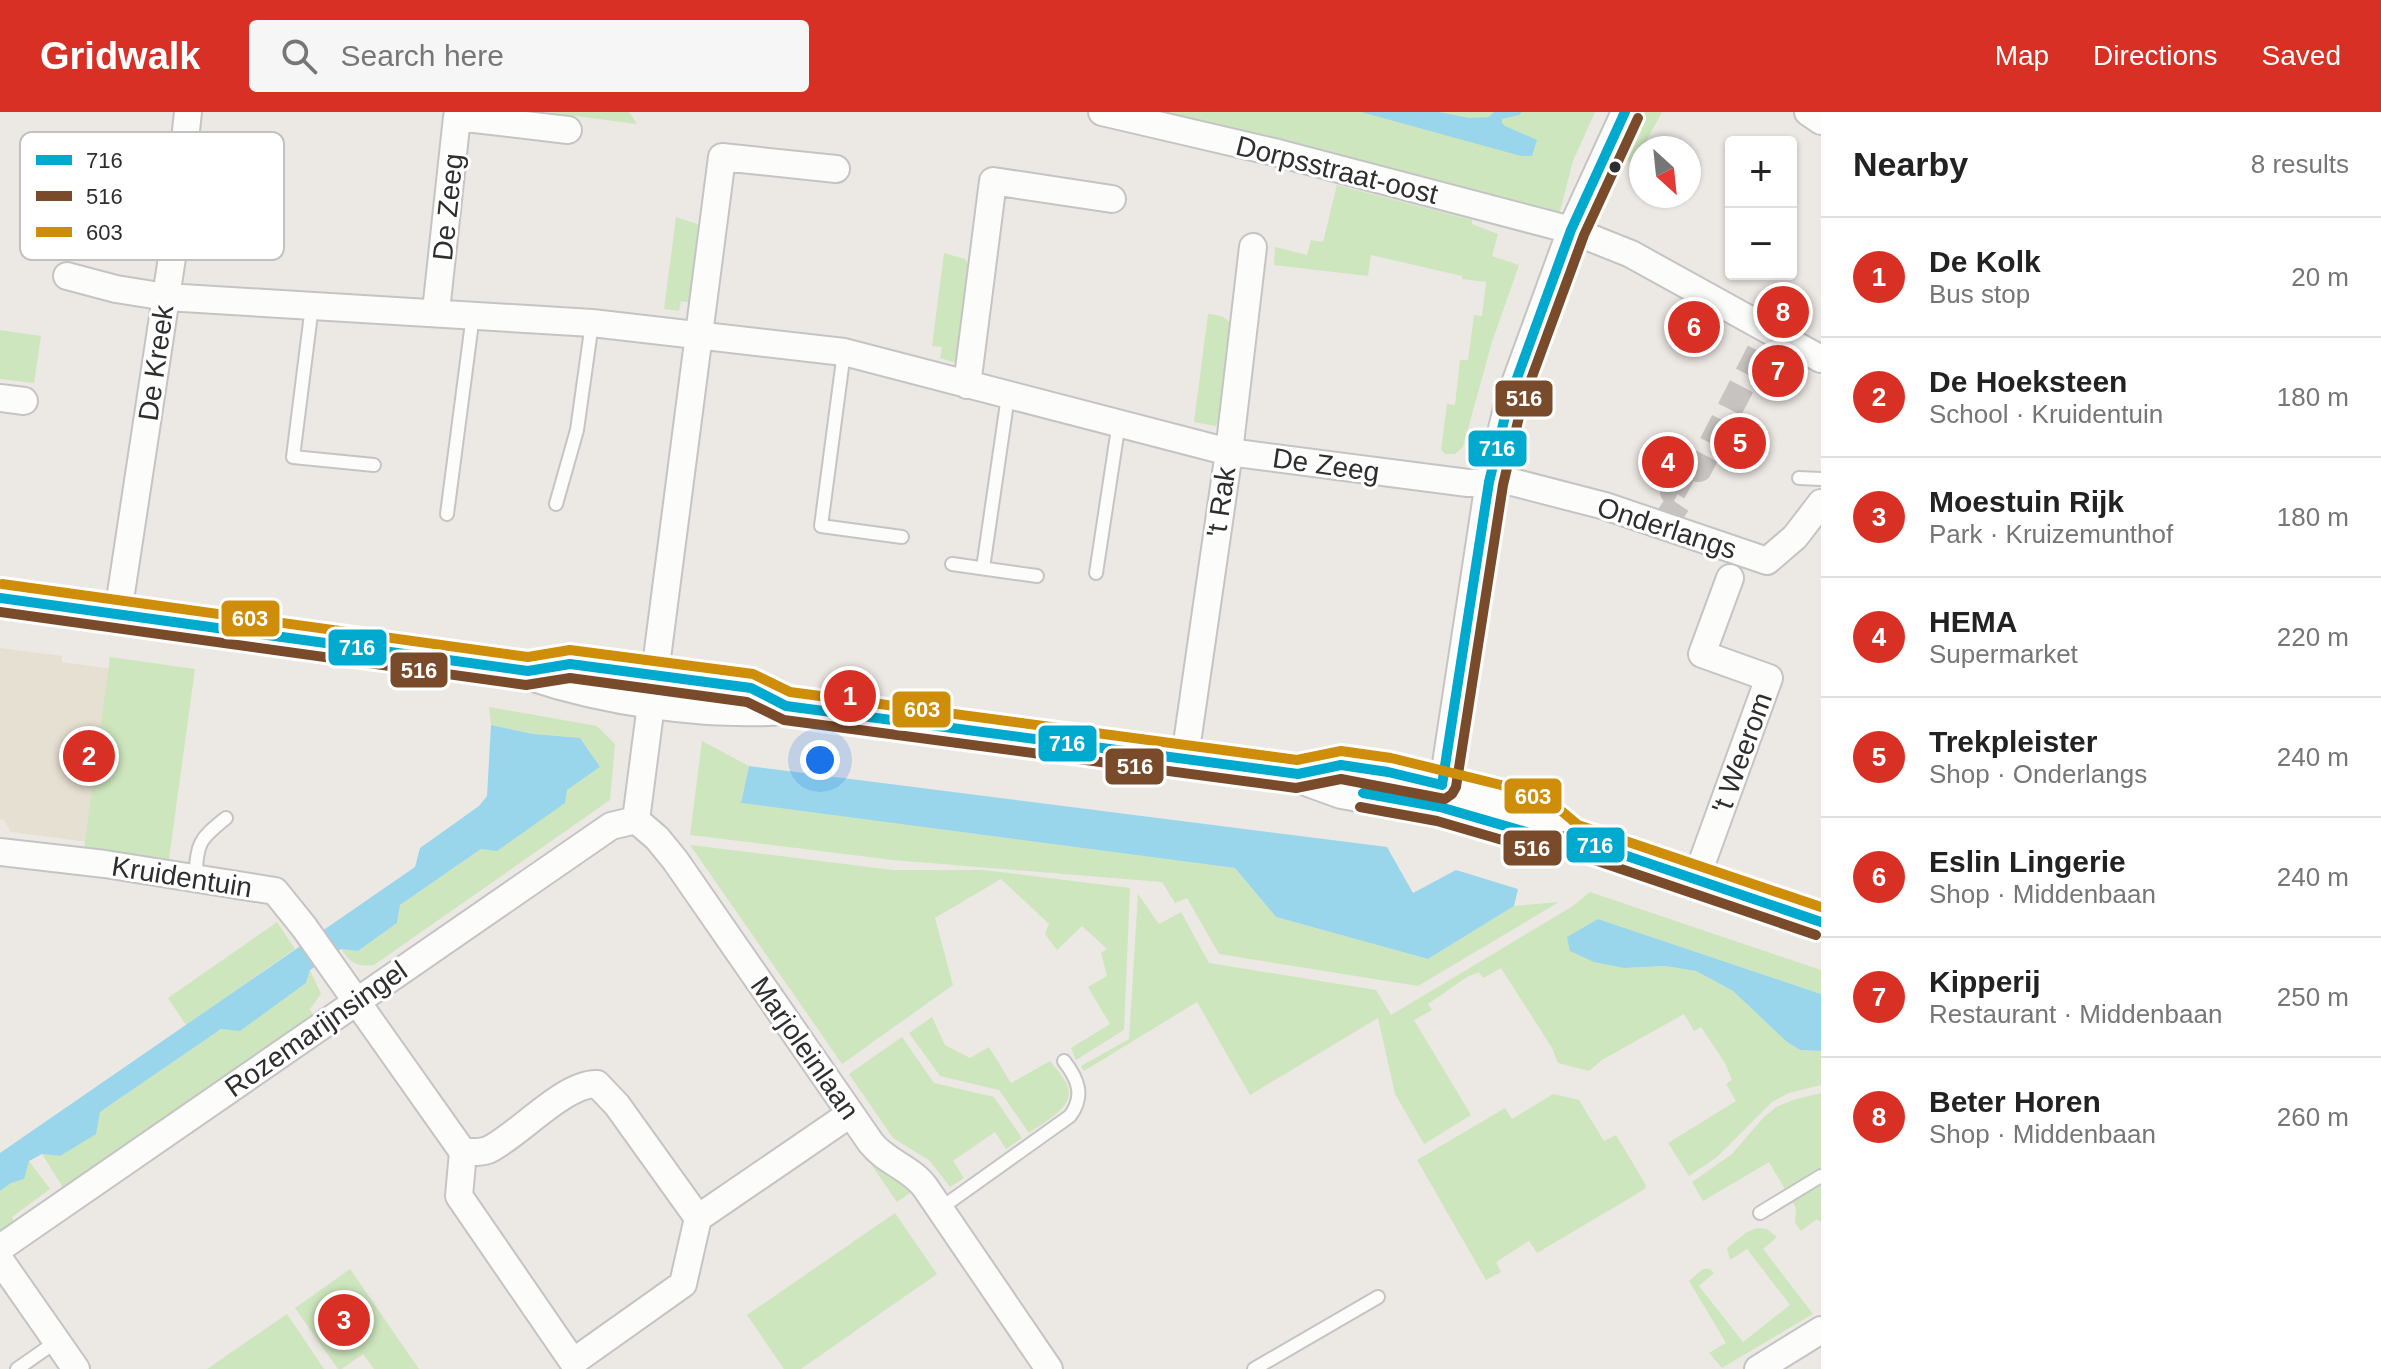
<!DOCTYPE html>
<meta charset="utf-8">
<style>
:root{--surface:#fff;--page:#f6f6f6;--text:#222;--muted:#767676;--line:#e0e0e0;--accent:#d93025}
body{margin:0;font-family:Arial,sans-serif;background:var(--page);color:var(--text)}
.controls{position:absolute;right:24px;top:24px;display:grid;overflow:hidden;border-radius:8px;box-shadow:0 2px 6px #0004}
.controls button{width:72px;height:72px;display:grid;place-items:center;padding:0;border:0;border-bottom:2px solid var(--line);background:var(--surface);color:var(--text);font:40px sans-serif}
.compass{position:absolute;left:1629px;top:24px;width:72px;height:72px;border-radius:50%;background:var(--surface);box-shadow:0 2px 6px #0004;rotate:153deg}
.you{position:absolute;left:820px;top:648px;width:28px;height:28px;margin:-20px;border:6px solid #fff;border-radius:50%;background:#1a73e8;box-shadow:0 0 0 12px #1a73e833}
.badge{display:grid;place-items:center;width:52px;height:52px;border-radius:50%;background:var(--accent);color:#fff;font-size:26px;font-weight:700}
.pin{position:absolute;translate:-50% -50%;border:4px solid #fff;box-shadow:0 2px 8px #0006}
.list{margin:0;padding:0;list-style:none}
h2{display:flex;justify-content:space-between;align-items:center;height:104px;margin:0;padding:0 32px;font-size:34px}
h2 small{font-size:26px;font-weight:400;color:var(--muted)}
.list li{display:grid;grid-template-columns:52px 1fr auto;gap:24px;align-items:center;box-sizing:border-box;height:120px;padding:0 32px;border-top:2px solid var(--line)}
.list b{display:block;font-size:30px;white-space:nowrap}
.list p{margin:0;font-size:26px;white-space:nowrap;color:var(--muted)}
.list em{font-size:26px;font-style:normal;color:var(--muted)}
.icon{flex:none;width:44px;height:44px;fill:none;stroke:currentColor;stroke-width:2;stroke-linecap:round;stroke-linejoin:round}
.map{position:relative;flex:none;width:1821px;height:1257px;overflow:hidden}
header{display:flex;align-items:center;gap:48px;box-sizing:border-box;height:112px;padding:0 40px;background:var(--accent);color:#fff}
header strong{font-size:38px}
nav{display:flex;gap:44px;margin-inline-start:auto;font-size:28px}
.search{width:560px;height:72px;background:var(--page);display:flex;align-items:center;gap:20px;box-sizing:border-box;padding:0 28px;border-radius:8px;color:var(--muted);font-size:30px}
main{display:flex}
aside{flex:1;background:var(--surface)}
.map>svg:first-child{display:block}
.education{fill:#e6e0d3}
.green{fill:#cee6be}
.water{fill:#99d6ec}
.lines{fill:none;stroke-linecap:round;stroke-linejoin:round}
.street-tunnel{stroke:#c6c3c0;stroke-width:26;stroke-dasharray:26 13;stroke-linecap:butt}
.lane-casing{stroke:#c5c4c5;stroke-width:16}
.street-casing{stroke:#c5c4c5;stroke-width:30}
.secondary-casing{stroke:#c5c4c5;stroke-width:40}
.lane{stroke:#fcfcfb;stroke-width:12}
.street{stroke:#fcfcfb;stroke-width:26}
.secondary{stroke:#fcfcfb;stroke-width:36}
.bus-1-casing{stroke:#fff;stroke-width:16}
.bus-2-casing{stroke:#fff;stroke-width:16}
.bus-3-casing{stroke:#fff;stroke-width:16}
.bus-1{stroke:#00a9ce;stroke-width:10}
.bus-2{stroke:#7a4b2a;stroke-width:10}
.bus-3{stroke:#cf8e09;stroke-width:10}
.bus-dot{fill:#2e2e2e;stroke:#fff;stroke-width:3}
.labels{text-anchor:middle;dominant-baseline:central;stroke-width:6;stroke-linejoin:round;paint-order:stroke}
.street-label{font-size:28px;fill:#2e2e2e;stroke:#fff}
.key{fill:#fff;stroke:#c0c0c0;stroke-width:2}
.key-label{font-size:22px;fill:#2e2e2e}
.line-badge{stroke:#fff;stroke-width:3}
.badge-label{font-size:22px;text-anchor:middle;font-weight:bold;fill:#fff}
</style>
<header>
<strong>Gridwalk</strong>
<div class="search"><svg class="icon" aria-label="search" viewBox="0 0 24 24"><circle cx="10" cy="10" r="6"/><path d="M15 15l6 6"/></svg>Search here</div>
<nav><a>Map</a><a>Directions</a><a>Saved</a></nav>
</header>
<main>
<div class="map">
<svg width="1821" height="1257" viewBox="0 0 1821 1257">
<rect width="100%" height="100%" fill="#ece8e4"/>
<!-- education -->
<path class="education" d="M0,536L62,544V550L182,567L167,740L11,720L3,707L0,708Z"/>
<!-- green -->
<path class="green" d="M545,0H629L637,12Z
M1149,0H1595L1573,49L1559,103Z
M1640,0H1662L1634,52L1620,45Z
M1337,73L1472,108V112L1498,122L1492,144L1519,153L1492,230L1463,335L1455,342H1445L1441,338L1447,292L1455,293L1460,248H1468L1474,203L1482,204L1486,170L1462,167V164L1371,143L1368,164L1274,153L1275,135L1307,143L1311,128L1323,130Z
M676,105L697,112L702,121L696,192L681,189L679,199L664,197Z
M944,141L965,147L970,156L961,242L956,251L940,246L942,235L932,234Z
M1208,202C1221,203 1227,205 1234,216L1220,310L1215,314L1194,310Z
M0,218L41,224L34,271L0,267Z
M110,545L195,557L169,747L84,736Z
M489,595L597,614L615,632L610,688L374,853C356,855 351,851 341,837L358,839L397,811L400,793L600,655L533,622L491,613Z
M702,629L749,654L741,691L1235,756L1276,805L1428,847L1514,794L1559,790L1418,874L1219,842L1187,786L1175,791L1162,770L893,748L690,723Z
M690,733L893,758H983L1130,776L1124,918L1076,948L1071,936L1110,912L1088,875L1107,864L1101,841L1107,837L1082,814L1057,838L1045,822L1049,812L1001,767L935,806L953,873L842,952Z
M1590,780L1821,858V882L1598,807L1624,856L1665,854L1696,859L1733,879L1787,930L1800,938L1821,939V973L1789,981L1772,990L1717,1045L1689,1064L1668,1031L1736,989L1726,972L1732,968L1725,951L1701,915L1694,919L1684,902L1602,948L1589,959L1558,951L1552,936L1501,856L1483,866L1479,860L1467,865L1428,892L1432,898L1414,908L1471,1003L1424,1032L1395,982L1378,906L1250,983L1197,890L1084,959L1081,954L1129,927L1138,782L1159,812L1181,800L1209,851L1376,878L1391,903L1573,794Z
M277,810L295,837L186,913L168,886Z
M310,858L321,882L310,897L313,904L64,1077L42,1042L60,1044L100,1000L221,917L240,918L306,871Z
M932,905L945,933L970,946L989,935L1011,971L1050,949C1056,957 1065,966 1068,975C1075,996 1042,1011 1029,1021L999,978L940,964L909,921Z
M902,925L934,971L994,985L1022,1026L1006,1037L995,1020L953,1049L964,1066L950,1075L930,1049L893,1026L849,962Z
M1821,981V1111L1817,1107L1801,1119L1795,1111L1796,1096L1769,1050L1703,1089L1692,1070L1732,1042L1763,1006L1776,995L1793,988Z
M1553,982L1579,988L1604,1029L1616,1023L1646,1073L1645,1077L1537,1141L1529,1129L1496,1150L1501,1160L1486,1168L1417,1048L1505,996L1512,1007Z
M866,1045L913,1079L897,1090Z
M29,1049L50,1077L12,1105L15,1112L0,1122V1079L11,1071Z
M895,1101L937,1162L801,1257H784L747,1203Z
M1757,1116L1767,1117L1777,1125L1763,1137L1813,1202L1722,1256L1709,1241L1726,1231L1689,1169L1703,1157H1710L1714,1161L1699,1174L1743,1230L1790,1193L1747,1137L1730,1148L1727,1136L1747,1120Z
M350,1157L419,1257H374L363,1242L342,1257H338L295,1196Z
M287,1202L324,1257H207Z"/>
<!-- water -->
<path class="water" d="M1361,0H1439L1469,6L1489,5L1494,0H1522L1519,3L1502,7V11L1505,14L1537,28L1532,44H1521Z
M491,613L533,622L580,626L600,655L567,678L565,691L497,739L481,737L400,793L397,811L358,839L341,837L310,858L306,871L240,919L221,917L100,1000L96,1022L60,1044L42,1042L29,1049L24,1067L11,1071L0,1079V1041L415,755L420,736L479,694L487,684Z
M749,654L1387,735L1413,781L1456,758L1518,777L1514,794L1428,847L1276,805L1235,756L741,691Z
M1598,807L1821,882V939L1800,938L1787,930L1733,879L1696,859L1665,854L1624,856L1594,850L1570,839L1567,825Z"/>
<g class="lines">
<!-- street-tunnel -->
<path class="street-tunnel" d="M1663,413L1682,385L1673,380L1689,351L1699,357L1770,219"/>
<defs>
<path id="lane" d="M312,194L293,345L374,353
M844,240L821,414L902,425
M1799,366L1821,367
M556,392L577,318L592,211
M447,402L473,203
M952,452L1037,464
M983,456L1008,284
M1096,461L1119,310
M195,767C198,731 197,729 226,706
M941,1096L1070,1004C1085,984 1078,967 1064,949
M1760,1101L1821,1064
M17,1257L57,1229
M1254,1257L1378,1185"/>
<path id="street" d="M1102,0L1278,41L1571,118L1631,142L1821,247
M1808,0L1821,9
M67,164L116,177L166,185L592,211L844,240L1229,340L1468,371L1512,370L1605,394L1767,449L1795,425L1821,391
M436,199L457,5L568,18
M967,273L993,69L1112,87
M0,286L24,289
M118,501L173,139L188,0
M1185,645L1229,340L1253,135
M1440,691L1489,370L1509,288L1571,118L1625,0
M636,708L722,45L836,57
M636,708L657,726L675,748L871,1031C886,1050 911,1056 925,1075L1049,1257
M0,740L105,752L275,779L304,815L463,1040L459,1084L573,1250L683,1172L698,1106L850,1002
M1696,767L1769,566L1702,542L1730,466
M463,1040C471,1040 480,1041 488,1038C518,1024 564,971 597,972L617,993L698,1106
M0,1136L611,714L636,708
M0,1148L76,1257
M1758,1257L1821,1218"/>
<path id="secondary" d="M0,486L118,501L528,559C605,585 704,600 786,594L1298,662L1342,678L1440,695L1533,722L1571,725L1821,810
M1437,672L1496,686L1548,706"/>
</defs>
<!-- lane casing -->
<use href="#lane" class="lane-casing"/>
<!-- street casing -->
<use href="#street" class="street-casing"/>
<!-- secondary casing -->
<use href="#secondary" class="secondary-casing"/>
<!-- lane -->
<use href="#lane" class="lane"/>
<!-- street -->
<use href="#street" class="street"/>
<!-- secondary -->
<use href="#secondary" class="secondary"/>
<defs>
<path id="bus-1" d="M0,486L528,559L570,552L751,576L786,594L1298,662L1341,653L1388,660L1442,673L1489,370L1509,288L1571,118L1625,0
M1363,681L1440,695L1533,722L1571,725L1821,810"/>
<path id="bus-2" d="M0,500L526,573L570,566L747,590L784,608L1296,676L1341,667L1445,687L1452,682L1456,675L1503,373L1522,292L1584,123L1638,6
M1360,695L1437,709L1530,736L1568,739L1816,823"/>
<path id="bus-3" d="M2,472L528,545L570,538L753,562L790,580L1297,648L1341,639L1391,646L1501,673L1552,691L1578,713L1821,795"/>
</defs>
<!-- bus-1 casing -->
<use href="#bus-1" class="bus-1-casing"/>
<!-- bus-2 casing -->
<use href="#bus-2" class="bus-2-casing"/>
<!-- bus-3 casing -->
<use href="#bus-3" class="bus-3-casing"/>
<!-- bus-1 -->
<use href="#bus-1" class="bus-1"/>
<!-- bus-2 -->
<use href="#bus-2" class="bus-2"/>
<!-- bus-3 -->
<use href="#bus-3" class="bus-3"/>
</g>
<!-- markers -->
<circle class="bus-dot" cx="1615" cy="55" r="7"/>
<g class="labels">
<!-- street labels -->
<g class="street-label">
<text transform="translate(1337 58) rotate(14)">Dorpsstraat-oost</text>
<text transform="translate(448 95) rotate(-84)">De Zeeg</text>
<text transform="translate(156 251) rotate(-82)">De Kreek</text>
<text transform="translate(1326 353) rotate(8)">De Zeeg</text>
<text transform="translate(1221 390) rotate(-82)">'t Rak</text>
<text transform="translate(1667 416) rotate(18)">Onderlangs</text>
<text transform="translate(1742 641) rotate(-70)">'t Weerom</text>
<text transform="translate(182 765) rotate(9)">Kruidentuin</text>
<text transform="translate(316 917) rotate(-35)">Rozemarijnsingel</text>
<text transform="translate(805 936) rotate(55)">Marjoleinlaan</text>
</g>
</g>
<!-- legend -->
<rect x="20" y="20" width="264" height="128" rx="12" class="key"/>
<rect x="36" y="43" width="36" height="10" fill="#00a9ce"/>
<rect x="36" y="79" width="36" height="10" fill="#7a4b2a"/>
<rect x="36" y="115" width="36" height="10" fill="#cf8e09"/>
<g class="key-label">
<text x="86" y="56">716</text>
<text x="86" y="92">516</text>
<text x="86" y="128">603</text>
</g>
<g class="line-badge">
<rect x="1494" y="267" width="60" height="39" rx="8" fill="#7a4b2a"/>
<rect x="1467" y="317" width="61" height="39" rx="8" fill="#00a9ce"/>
<rect x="220" y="487" width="61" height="39" rx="8" fill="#cf8e09"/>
<rect x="327" y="516" width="61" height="39" rx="8" fill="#00a9ce"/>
<rect x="389" y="539" width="60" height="38" rx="8" fill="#7a4b2a"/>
<rect x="891" y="578" width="61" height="39" rx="8" fill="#cf8e09"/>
<rect x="1037" y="612" width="61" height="39" rx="8" fill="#00a9ce"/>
<rect x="1104" y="635" width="61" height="39" rx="8" fill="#7a4b2a"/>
<rect x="1503" y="665" width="60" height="38" rx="8" fill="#cf8e09"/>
<rect x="1565" y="714" width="61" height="38" rx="8" fill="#00a9ce"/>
<rect x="1502" y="717" width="61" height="38" rx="8" fill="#7a4b2a"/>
</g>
<g class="badge-label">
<text x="1524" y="294">516</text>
<text x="1497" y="344">716</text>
<text x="250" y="514">603</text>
<text x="357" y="543">716</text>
<text x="419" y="566">516</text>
<text x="922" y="605">603</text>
<text x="1067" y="639">716</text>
<text x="1135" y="662">516</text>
<text x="1533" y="692">603</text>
<text x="1595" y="741">716</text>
<text x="1532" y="744">516</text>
</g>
</svg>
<div class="controls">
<button>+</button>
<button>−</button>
</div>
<svg class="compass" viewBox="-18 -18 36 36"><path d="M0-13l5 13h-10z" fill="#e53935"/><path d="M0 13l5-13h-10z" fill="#767676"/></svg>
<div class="you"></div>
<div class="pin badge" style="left:850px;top:584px">1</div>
<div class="pin badge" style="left:89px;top:644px">2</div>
<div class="pin badge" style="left:344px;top:1208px">3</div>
<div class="pin badge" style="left:1668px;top:350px">4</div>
<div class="pin badge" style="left:1740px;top:331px">5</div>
<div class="pin badge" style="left:1694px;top:215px">6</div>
<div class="pin badge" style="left:1778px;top:259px">7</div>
<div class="pin badge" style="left:1783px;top:200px">8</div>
</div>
<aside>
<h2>Nearby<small>8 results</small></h2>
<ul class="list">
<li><span class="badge">1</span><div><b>De Kolk</b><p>Bus stop</p></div><em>20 m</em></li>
<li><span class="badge">2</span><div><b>De Hoeksteen</b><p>School · Kruidentuin</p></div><em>180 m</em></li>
<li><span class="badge">3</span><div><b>Moestuin Rijk</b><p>Park · Kruizemunthof</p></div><em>180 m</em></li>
<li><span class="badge">4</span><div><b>HEMA</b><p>Supermarket</p></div><em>220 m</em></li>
<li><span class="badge">5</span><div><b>Trekpleister</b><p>Shop · Onderlangs</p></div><em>240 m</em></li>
<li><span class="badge">6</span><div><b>Eslin Lingerie</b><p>Shop · Middenbaan</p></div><em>240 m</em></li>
<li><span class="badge">7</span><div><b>Kipperij</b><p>Restaurant · Middenbaan</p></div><em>250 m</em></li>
<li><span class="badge">8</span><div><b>Beter Horen</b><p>Shop · Middenbaan</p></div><em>260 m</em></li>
</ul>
</aside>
</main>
